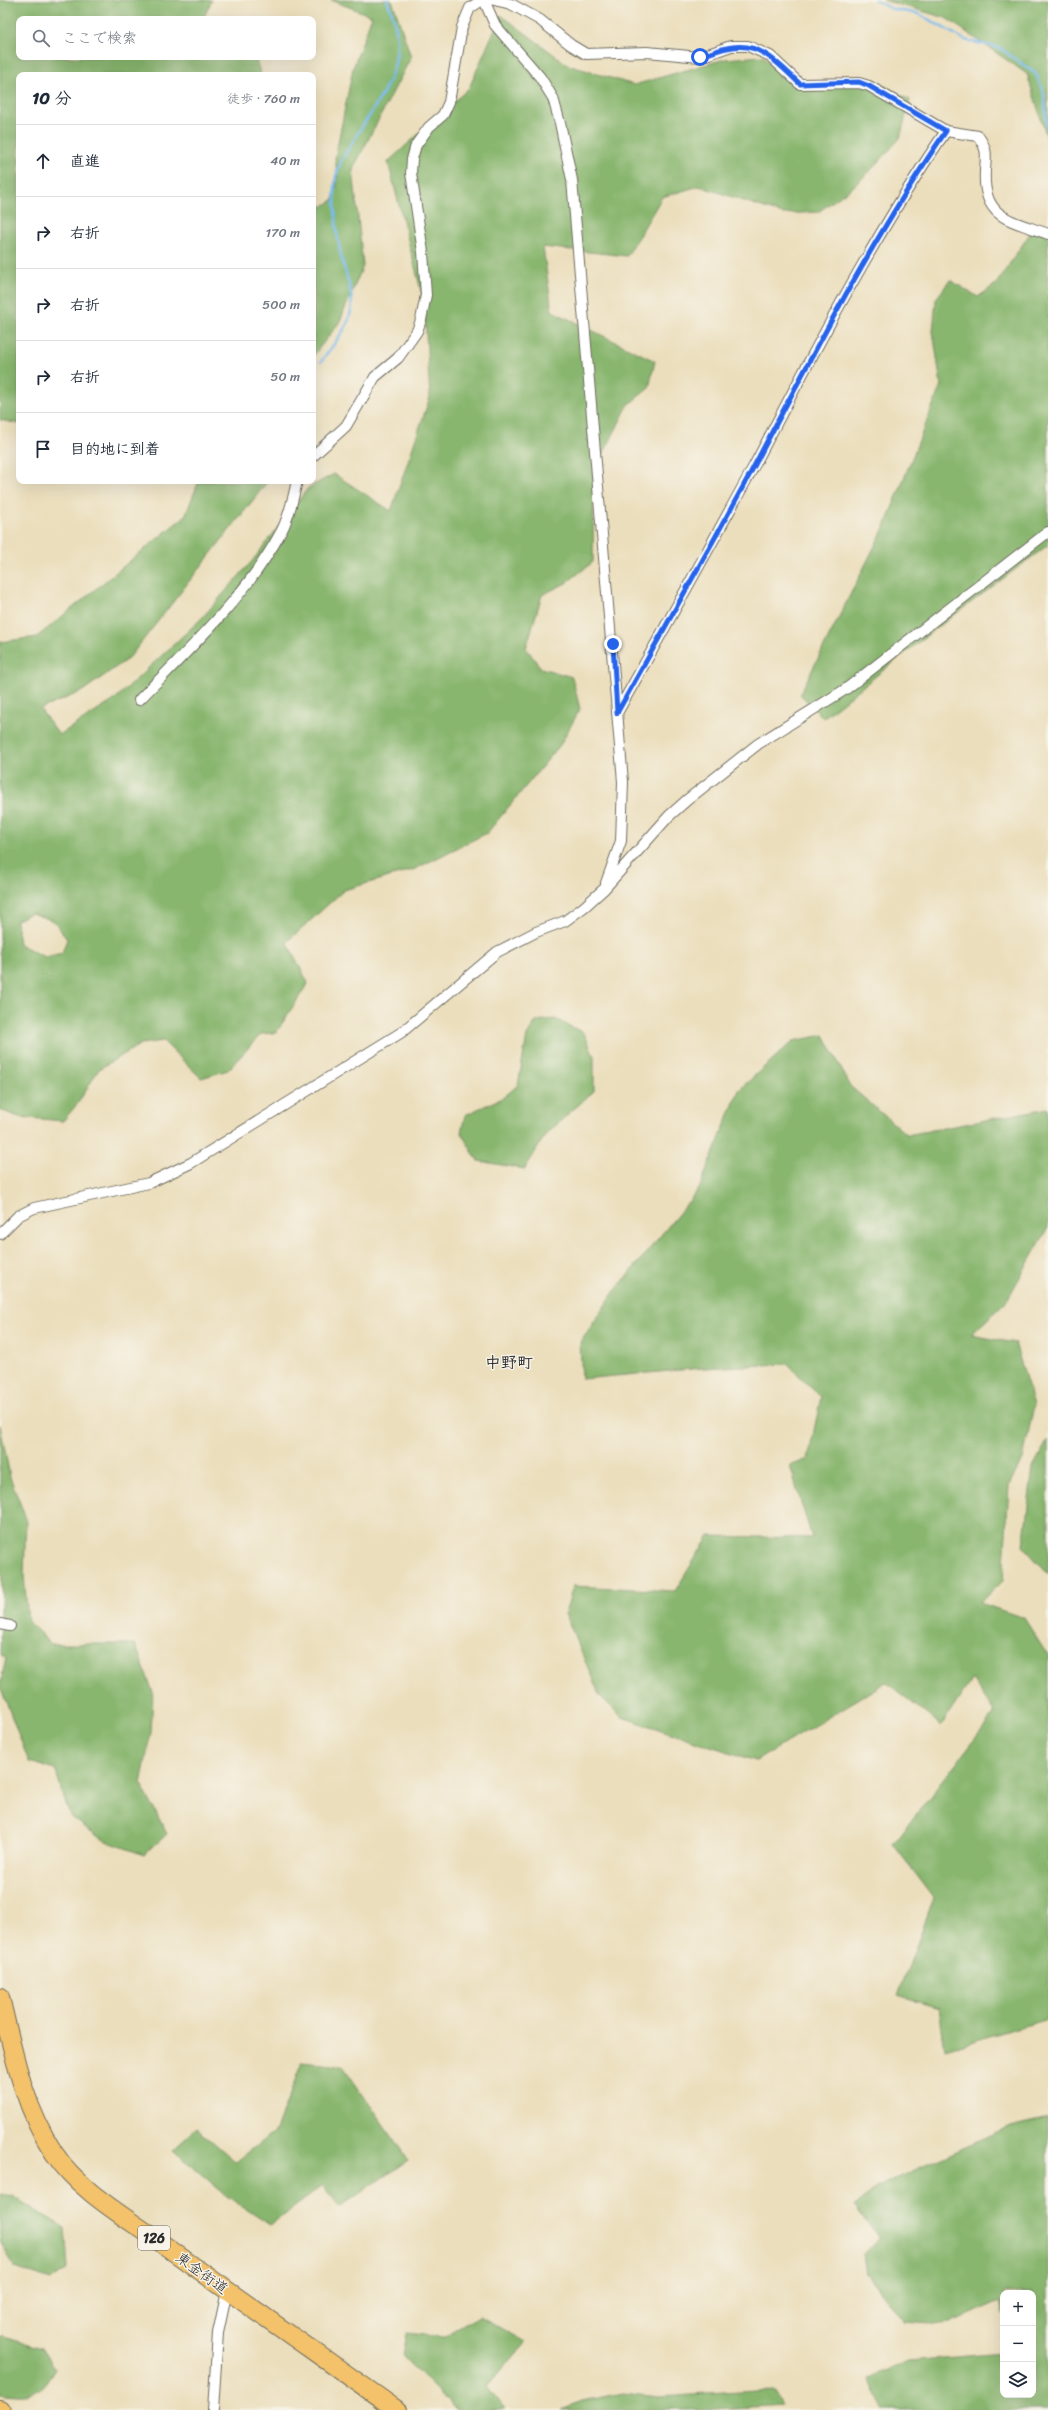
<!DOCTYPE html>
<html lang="ja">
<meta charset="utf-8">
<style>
:root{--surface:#fff;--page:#f6f6f7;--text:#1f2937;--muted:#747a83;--line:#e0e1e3}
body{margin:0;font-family:Sriracha,"Klee One",sans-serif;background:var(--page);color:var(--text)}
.controls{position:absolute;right:12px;bottom:12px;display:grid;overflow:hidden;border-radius:8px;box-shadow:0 4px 16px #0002}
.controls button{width:36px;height:36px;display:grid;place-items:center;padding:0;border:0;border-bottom:1px solid var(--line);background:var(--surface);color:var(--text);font:20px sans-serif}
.stop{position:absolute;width:12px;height:12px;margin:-9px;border:3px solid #2563eb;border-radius:50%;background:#fff}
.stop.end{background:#2563eb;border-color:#fff;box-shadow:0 1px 4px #0008}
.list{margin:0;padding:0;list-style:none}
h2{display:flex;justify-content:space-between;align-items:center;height:52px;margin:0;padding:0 16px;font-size:17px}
h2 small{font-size:13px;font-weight:400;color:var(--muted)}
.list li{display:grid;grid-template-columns:26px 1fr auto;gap:12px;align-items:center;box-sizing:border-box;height:72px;padding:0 16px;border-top:1px solid var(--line)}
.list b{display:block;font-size:15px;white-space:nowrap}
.list em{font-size:13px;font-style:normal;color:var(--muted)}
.icon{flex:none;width:22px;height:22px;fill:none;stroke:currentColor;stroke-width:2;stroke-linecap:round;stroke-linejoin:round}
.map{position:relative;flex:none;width:1048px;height:2410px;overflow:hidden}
.search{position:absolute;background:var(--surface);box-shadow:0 4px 16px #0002;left:16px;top:16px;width:300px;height:44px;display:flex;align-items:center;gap:10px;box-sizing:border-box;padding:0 14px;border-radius:8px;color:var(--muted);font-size:15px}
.panel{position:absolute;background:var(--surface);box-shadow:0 4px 16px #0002;left:16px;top:72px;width:300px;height:412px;border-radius:8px}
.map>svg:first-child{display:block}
.forest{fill:#88b66e;stroke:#5a704c;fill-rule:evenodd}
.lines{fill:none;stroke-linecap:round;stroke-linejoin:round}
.stream{stroke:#79bbee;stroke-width:2.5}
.street-casing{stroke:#6e6a5e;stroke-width:12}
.highway-casing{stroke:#6e6a5e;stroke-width:20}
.street{stroke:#fff;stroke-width:10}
.highway{stroke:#f3c26a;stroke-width:18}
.route{stroke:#2563eb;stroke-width:5}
.labels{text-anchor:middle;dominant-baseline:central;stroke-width:3;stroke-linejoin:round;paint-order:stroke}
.shield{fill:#f7f3e8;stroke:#686764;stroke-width:1}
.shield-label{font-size:14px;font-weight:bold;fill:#2b2b2b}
.street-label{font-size:15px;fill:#2b2b2b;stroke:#f7f3e8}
.neighbourhood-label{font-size:16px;font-weight:bold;fill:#2b2b2b;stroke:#f7f3e8}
</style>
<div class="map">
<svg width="1048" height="2410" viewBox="0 0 1048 2410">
<rect width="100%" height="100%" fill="#f7f3e8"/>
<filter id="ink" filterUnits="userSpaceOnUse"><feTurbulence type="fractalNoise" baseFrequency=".025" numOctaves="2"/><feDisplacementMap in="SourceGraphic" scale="8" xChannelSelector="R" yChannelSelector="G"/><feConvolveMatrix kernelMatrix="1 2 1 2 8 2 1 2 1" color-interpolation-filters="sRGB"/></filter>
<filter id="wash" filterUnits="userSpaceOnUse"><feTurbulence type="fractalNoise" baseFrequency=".012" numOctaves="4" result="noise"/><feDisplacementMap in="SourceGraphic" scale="16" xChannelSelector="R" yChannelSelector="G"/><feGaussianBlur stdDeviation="0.9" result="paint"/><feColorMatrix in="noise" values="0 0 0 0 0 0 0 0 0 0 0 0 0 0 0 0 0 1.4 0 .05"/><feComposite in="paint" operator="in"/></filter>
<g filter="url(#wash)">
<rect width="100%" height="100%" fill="#ebdebc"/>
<!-- forest -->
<path class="forest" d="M0,0H212L203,19H19V57H255L261,75H19V424L0,420Z
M331,0H392L411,57L353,169L363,266L339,323L313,356V195L322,207L333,200L338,180L335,158L353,68L372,16Z
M883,0H1048V141L1027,74L946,18Z
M501,15L568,65L634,85L725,59L762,56L802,82L873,80L910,100L900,138L877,164L853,187L818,212L783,214L699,186L662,197L627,256L543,247L552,311L655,361L649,388L628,405L594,473L593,562L566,583L542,595L526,648L541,668L572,677L580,709L560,745L487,833L413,870L344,890L287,942L308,983L276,1033L261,1034L228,1070L201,1078L163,1041L141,1044L99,1069L78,1103L63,1121L19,1117L0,1110V642L37,637L185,516L199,481H268L129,658L81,692L40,709L59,735L113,701L202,618L254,559L308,488L334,474L391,511L430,397L424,302L388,162L469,88ZM31,913L54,921L67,939L62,953L45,957L19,944L16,921Z
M1035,226L1048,231V545L930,633L823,718L800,694L885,526L941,385L933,331L936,299L950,280L978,297L996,284Z
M555,1019L584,1033L594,1056V1091L546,1134L525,1169L478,1161L461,1133L465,1115L504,1097L518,1085L527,1036L536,1021Z
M824,1035L851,1087L907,1135L1048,1108V1228L1007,1300L971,1335L1015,1343L1034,1405L1023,1459L1009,1485L1003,1581L980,1603L1024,1618L1048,1656V2019L945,2049L939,2008L898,1996L934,1898L893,1844L995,1713L972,1679L941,1726L886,1682L756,1761L622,1717L600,1696L565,1614L573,1586L675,1591L709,1536L812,1538L790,1466L808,1459L821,1397L787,1364L703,1368L582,1379L580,1343L614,1292L699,1189L739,1090L793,1041Z
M0,1425L10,1477L26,1519L24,1575L28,1621L51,1644H135L153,1692L151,1733L141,1784L167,1834L144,1855L103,1840L70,1816L55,1769L29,1762L0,1686L6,1658L0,1654L2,1576L0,1555Z
M1048,1440V1574L1023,1546L1033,1467Z
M302,2062L343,2066L408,2160L340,2207L323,2186L270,2225L228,2197L173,2150L197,2128L236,2162L276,2130Z
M1048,2118V2410H884L868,2378L908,2361L1003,2353V2395H1033V2293H1003V2314L1000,2301L945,2325L904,2322L867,2274L864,2253L880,2239L855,2206L877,2187L1010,2127Z
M0,2194L12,2196L65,2228L68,2269L51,2280L15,2268L0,2240Z
M479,2316L525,2342L487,2387L505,2410H456L403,2356L407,2333L443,2337Z
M0,2336L42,2348L55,2368C38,2396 32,2398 0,2393Z
M773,2390L783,2405L699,2410H561L582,2401L623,2393L659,2397Z"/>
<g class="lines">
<!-- stream -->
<path class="stream" d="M875,0L892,9L919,14L965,40L1000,48L1036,74L1044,94L1048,140
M321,362C330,348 344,334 349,319C358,292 342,271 339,245C336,230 333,191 336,176C339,162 347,151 355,138C385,90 413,59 387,0"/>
</g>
</g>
<g filter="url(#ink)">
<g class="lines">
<defs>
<path id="street" d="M484,0L495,25L540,77L553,98L560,123L572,180L623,782L621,841L606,883
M494,0L511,4L540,20L571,45L586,54L647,52L700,57L731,46H748L770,56L800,84L859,83L869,86L946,131L978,136C988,150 986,154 985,171C982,219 1011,220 1048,234
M313,456L346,426L375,377L398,358L417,331L421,320L426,295L423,252L411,173L412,159L416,145L429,127L443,115L449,102L462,27L470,8L482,0
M139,700C190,648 248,595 282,530C290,515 293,498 297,481
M617,713C663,631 709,549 754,466C814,352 873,237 946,131
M0,1234L18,1216L34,1208L149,1183L191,1163L402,1032L497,952L536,932L565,921L584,907L604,889L669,816L687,800L758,744L846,689L1048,532
M0,1624L10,1626
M213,2410L218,2333L227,2291"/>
<path id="highway" d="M0,1997C13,2051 23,2106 54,2153C79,2191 124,2216 160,2242C238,2299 318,2354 397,2410
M0,2410H1"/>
</defs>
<!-- street casing -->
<use href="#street" class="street-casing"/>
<!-- highway casing -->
<use href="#highway" class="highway-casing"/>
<!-- street -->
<use href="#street" class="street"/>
<!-- highway -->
<use href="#highway" class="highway"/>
</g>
</g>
<g class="lines" filter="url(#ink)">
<!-- route -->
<path class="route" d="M613,644L617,713C662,633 707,553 751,472C812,356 872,239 946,131L869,86L859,82L800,84C763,49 751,35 700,57"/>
</g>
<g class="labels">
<!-- shield labels -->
<rect class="shield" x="138" y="2226" width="32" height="24" rx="3"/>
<g class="shield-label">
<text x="154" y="2238">126</text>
</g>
<!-- street labels -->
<g class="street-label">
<text transform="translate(202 2273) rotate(36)">東金街道</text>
</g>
<!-- neighbourhood labels -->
<g class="neighbourhood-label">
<text x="509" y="1362">中野町</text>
</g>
</g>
</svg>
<div class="controls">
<button>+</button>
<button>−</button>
<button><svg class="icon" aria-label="layers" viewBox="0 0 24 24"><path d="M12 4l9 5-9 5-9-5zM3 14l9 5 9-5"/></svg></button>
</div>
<div class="stop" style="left:700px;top:57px"></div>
<div class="stop end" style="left:613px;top:644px"></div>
<div class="search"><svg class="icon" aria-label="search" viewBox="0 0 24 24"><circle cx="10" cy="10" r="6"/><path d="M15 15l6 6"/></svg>ここで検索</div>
<section class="panel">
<h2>10 分<small>徒歩 · 760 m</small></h2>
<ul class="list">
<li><svg class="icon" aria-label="ahead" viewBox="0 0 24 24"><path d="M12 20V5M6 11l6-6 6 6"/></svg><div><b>直進</b></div><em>40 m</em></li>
<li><svg class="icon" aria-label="right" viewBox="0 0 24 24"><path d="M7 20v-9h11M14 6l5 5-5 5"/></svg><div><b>右折</b></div><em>170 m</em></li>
<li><svg class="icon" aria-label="right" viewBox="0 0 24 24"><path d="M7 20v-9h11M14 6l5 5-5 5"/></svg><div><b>右折</b></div><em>500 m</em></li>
<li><svg class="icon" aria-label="right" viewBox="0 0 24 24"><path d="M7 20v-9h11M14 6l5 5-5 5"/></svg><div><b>右折</b></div><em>50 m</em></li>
<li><svg class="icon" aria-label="arrive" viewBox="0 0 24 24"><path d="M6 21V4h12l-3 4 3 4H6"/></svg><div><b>目的地に到着</b></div></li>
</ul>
</section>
</div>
